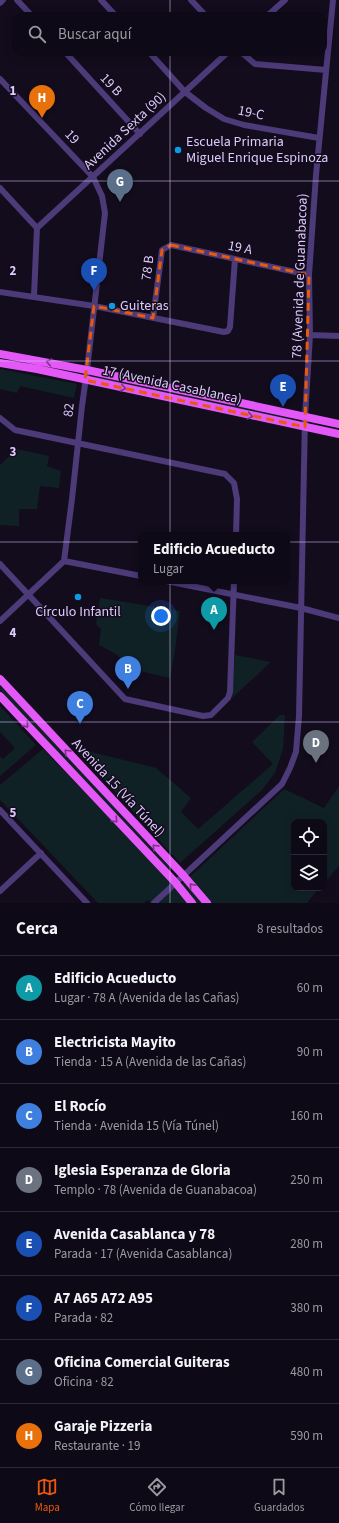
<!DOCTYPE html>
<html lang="es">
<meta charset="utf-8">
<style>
:root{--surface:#0e0916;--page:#1c1723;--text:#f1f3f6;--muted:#9b9aa1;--line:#2e2a35;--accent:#ea580c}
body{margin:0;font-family:"Source Sans 3",sans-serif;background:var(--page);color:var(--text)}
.controls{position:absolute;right:12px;bottom:12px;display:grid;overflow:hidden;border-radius:8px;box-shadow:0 2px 10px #0003}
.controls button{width:36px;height:36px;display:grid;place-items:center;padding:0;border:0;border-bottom:1px solid var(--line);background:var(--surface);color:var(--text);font:20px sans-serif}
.you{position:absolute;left:161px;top:616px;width:14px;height:14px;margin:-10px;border:3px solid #fff;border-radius:50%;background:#1a73e8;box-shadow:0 0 0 6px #1a73e833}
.badge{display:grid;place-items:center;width:26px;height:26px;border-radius:50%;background:var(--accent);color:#fff;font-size:13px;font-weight:700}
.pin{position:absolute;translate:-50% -33px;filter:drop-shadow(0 1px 2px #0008)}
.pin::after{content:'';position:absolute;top:21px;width:14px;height:12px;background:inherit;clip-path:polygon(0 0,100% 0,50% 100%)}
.popup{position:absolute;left:138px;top:532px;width:152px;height:52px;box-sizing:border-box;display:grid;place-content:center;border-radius:8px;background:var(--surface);filter:drop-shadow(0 1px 3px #0005);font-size:13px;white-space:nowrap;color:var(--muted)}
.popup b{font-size:15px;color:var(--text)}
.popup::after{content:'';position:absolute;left:50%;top:100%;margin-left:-8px;border:8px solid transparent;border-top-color:var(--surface)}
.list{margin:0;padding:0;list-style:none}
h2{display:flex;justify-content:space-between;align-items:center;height:52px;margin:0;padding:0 16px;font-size:17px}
h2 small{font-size:13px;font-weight:400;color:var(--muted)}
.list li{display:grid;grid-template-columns:26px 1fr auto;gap:12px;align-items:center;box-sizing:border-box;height:64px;padding:0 16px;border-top:1px solid var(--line)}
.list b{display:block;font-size:15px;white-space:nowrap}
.list p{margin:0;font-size:13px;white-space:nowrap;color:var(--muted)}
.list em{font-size:13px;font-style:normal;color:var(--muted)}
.icon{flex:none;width:22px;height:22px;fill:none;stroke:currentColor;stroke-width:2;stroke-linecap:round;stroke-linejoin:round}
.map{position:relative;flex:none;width:339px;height:903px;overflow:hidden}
.search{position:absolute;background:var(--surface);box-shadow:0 2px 10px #0003;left:12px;right:12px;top:12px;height:44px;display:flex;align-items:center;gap:10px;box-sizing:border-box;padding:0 14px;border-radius:12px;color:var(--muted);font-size:15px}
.sheet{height:564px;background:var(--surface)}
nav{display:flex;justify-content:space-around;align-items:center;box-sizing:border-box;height:56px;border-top:1px solid var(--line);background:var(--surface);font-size:11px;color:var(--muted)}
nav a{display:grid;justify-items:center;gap:2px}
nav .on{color:var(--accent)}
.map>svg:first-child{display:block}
.green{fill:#102126}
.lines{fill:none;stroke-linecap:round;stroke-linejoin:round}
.minor{stroke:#4c3a79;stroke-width:6}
.major{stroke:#e358f6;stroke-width:8}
.oneway{stroke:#7b328a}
.marked{fill:none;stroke:#e8590c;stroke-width:3;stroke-dasharray:8 5;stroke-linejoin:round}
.grid{fill:none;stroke:#ddcbfc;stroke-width:1;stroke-opacity:0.55}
.poi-dot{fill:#0c9ae7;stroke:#130c1d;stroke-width:1.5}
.labels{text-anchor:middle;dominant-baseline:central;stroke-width:3;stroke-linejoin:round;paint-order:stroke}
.street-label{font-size:14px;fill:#ddcbfc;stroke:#130c1d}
.poi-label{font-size:14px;fill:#ddcbfc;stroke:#130c1d;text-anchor:start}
.grid-label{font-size:13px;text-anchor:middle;font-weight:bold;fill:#ddcbfc;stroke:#130c1d;stroke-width:3;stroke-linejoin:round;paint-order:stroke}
</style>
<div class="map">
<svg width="339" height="903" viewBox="0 0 339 903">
<rect width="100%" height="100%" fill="#130c1d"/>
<!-- green -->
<path class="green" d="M0,369L77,384L74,398L20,386L17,393L0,389Z
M94,376L292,418L291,421L94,378Z
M17,449L49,456L47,466L61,471L59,488L40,486L37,509H19V526L0,525V465Z
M100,598L180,611L175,650L170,678L131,669L116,654L99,645L101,629L96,624Z
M235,655L271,662L232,698Z
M0,687L9,693L170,867L168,869L143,841L137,838L0,690Z
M0,706L36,745L0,776V756L3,759L15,748L0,732Z
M280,715H285L283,749L275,773L262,790L180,863L75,748L156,768L191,798L181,812L198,829L273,764L252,742Z
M43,749L178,888L284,789L324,808L339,786V866L324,883V822H294V888H319L307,903H151L148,900L144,903H98L0,800V785Z"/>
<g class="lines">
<!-- minor -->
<path class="minor" d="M17,0L32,16
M101,0L116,16
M191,0L206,16
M0,3L3,0
M267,16L285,0
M65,52L140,134
M149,52L185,92L206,108L224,119L244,125L319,138
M241,52L255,64L326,70
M0,79L93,177L102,196L105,213L87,370L82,406L72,499L64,561L0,621
M0,188L37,228
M37,228L228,52
M0,292L94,306L224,332L228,331L230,327L235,259
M34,296L37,228
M153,318L162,250L171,245L309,275
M310,335L339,336
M0,418L15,430L225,474L234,483L237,499L236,535
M64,561L141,576
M0,564L125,699L203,716L211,715L228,698L230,692L234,581
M166,581L301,608L339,618
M0,810L87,903
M0,891L41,853
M154,903L282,784L290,768L296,752L299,716L305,417L310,335L309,275L316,175L333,0"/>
<!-- major -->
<path class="major" d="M0,354L87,370L339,424
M0,363L37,369L339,434
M0,679L183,875L207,903
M0,696L175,882L192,903"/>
</g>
<!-- one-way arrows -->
<defs><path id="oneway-chevron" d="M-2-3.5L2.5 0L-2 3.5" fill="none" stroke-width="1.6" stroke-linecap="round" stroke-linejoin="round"/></defs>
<g class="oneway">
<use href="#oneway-chevron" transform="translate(49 362) rotate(-169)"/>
<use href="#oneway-chevron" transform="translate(123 388) rotate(12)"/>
<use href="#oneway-chevron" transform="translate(250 416) rotate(12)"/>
<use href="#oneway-chevron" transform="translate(26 725) rotate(48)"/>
<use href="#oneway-chevron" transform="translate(67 752) rotate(-133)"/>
<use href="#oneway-chevron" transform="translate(115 820) rotate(47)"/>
<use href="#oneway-chevron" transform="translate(155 847) rotate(-133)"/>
<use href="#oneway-chevron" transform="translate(192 886) rotate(-131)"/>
</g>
<!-- marked area -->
<path class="marked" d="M171,245L309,275L305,427L85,380L94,306L153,318L162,250Z"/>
<!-- grid -->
<path class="grid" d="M170,0V16M170,52V903M0,181H339M0,361H339M0,542H339M0,722H339"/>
<!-- markers -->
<g class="poi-dot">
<circle cx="178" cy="150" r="4"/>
<circle cx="112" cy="306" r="4"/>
<circle cx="78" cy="597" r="4"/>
</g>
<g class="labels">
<!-- street labels -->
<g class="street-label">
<text transform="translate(111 85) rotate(47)">19 B</text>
<text transform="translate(251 113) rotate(12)">19-C</text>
<text transform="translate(125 131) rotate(-43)">Avenida Sexta (90)</text>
<text transform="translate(72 137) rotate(47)">19</text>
<text transform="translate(240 248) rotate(12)">19 A</text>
<text transform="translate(148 268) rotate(-82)">78 B</text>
<text transform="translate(300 276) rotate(-88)">78 (Avenida de Guanabacoa)</text>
<text transform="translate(172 385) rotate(12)">17 (Avenida Casablanca)</text>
<text transform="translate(69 410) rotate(-84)">82</text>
<text transform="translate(118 788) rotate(47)">Avenida 15 (Vía Túnel)</text>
</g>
<!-- poi labels -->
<g class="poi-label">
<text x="186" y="142">Escuela Primaria<tspan x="186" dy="16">Miguel Enrique Espinoza</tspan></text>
<text x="120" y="306">Guiteras</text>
<text x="78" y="612" text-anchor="middle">Círculo Infantil</text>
</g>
</g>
<g class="grid-label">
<text x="13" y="95">1</text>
<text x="13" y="275">2</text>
<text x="13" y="456">3</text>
<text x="13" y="637">4</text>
<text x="13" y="817">5</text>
</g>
</svg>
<div class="controls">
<button><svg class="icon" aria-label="locate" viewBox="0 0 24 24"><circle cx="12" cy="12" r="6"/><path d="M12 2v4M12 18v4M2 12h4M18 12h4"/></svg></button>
<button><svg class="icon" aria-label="layers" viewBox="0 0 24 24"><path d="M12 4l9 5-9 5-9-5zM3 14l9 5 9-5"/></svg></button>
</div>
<div class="you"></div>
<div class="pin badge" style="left:214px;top:630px;background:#0f9aa8">A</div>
<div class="popup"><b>Edificio Acueducto</b>Lugar</div>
<div class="pin badge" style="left:128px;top:689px;background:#3f7fe0">B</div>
<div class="pin badge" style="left:80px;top:724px;background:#3f7fe0">C</div>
<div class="pin badge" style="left:316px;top:763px;background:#6b7280">D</div>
<div class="pin badge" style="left:283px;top:407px;background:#1a4fb4">E</div>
<div class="pin badge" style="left:94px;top:291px;background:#1a4fb4">F</div>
<div class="pin badge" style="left:120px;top:202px;background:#5c6f8a">G</div>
<div class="pin badge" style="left:42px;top:118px;background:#e8710a">H</div>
<div class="search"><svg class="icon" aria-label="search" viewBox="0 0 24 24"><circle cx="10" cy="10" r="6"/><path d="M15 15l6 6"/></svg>Buscar aquí</div>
</div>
<section class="sheet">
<h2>Cerca<small>8 resultados</small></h2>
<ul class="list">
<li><span class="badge" style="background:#0f9aa8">A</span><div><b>Edificio Acueducto</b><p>Lugar · 78 A (Avenida de las Cañas)</p></div><em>60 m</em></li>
<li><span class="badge" style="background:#3f7fe0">B</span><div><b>Electricista Mayito</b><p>Tienda · 15 A (Avenida de las Cañas)</p></div><em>90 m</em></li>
<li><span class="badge" style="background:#3f7fe0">C</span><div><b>El Rocío</b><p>Tienda · Avenida 15 (Vía Túnel)</p></div><em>160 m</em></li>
<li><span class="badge" style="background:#6b7280">D</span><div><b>Iglesia Esperanza de Gloria</b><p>Templo · 78 (Avenida de Guanabacoa)</p></div><em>250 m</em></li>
<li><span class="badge" style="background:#1a4fb4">E</span><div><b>Avenida Casablanca y 78</b><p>Parada · 17 (Avenida Casablanca)</p></div><em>280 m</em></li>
<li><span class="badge" style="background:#1a4fb4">F</span><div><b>A7 A65 A72 A95</b><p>Parada · 82</p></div><em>380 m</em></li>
<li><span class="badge" style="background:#5c6f8a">G</span><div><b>Oficina Comercial Guiteras</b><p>Oficina · 82</p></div><em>480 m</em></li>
<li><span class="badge" style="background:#e8710a">H</span><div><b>Garaje Pizzeria</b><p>Restaurante · 19</p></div><em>590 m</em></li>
</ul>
</section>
<nav>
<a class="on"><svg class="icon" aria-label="map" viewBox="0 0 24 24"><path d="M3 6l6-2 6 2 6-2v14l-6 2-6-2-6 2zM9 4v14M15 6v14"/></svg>Mapa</a>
<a><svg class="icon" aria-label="directions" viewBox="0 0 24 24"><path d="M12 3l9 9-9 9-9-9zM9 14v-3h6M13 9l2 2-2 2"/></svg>Cómo llegar</a>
<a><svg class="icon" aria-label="saved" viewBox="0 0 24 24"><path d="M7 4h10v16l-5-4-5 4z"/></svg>Guardados</a>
</nav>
